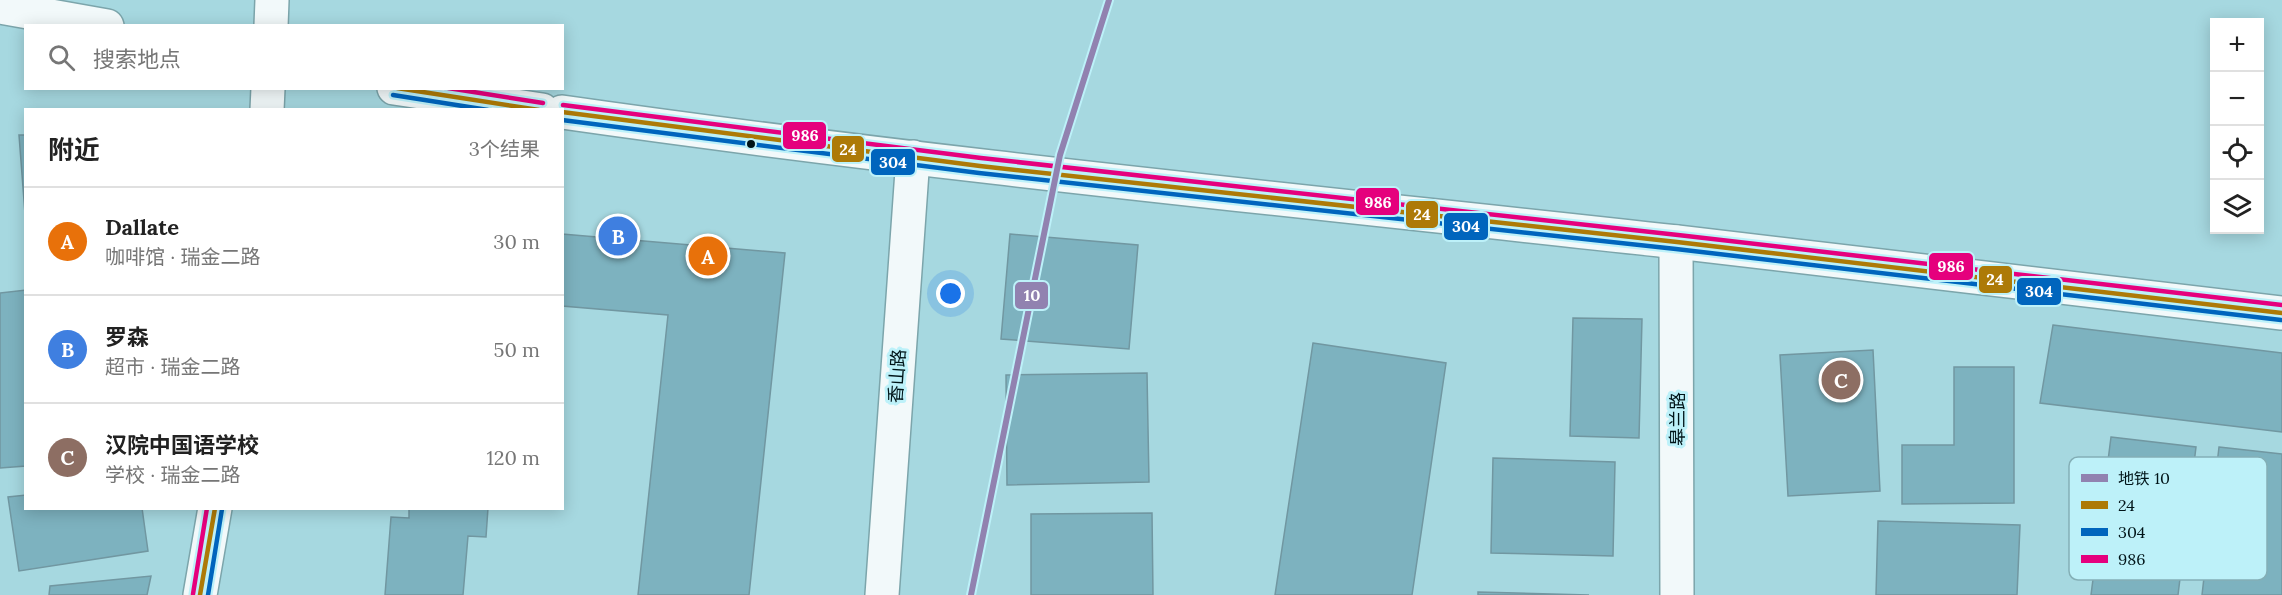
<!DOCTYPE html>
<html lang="zh">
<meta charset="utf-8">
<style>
:root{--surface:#fff;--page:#f2f2f2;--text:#222;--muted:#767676;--line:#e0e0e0;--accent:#3a595e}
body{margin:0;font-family:Lora,"Noto Sans SC",serif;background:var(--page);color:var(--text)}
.controls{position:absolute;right:18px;top:18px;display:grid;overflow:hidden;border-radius:0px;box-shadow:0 3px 15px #0003}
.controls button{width:54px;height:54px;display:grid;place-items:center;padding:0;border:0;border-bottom:2px solid var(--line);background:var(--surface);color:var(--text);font:30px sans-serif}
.you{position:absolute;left:951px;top:294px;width:21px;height:21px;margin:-15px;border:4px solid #fff;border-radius:50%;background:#1a73e8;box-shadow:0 0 0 9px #1a73e833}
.badge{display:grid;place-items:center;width:39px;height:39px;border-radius:50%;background:var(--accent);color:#fff;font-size:20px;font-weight:700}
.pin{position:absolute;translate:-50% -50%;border:3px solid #fff;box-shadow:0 2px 6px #0006}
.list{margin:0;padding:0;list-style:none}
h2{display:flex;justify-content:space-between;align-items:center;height:78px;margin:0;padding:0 24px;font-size:26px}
h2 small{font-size:20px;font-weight:400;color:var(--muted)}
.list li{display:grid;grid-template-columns:39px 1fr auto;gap:18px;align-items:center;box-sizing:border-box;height:108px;padding:0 24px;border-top:2px solid var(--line)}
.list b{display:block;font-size:22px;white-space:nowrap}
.list p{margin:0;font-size:20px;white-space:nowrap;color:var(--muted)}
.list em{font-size:20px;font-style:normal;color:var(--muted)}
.icon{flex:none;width:33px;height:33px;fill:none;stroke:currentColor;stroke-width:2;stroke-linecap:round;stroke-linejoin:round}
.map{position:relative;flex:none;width:2282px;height:595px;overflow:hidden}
.search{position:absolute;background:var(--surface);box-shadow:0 3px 15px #0003;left:24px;top:24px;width:540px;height:66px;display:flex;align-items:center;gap:15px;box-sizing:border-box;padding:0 21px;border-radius:0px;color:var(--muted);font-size:22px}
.panel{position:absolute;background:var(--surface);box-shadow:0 3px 15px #0003;left:24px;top:108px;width:540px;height:402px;border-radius:0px}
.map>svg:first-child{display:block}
.building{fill:#7db2bf;stroke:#7197a1;stroke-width:1.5}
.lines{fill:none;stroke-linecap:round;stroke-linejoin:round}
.street-casing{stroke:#7ca5ab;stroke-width:36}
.secondary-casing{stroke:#7ca5ab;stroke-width:36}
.street{stroke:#f2f9fa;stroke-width:33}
.secondary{stroke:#f2f9fa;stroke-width:33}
.bus-1-casing{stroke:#bdf1f9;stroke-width:9}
.bus-2-casing{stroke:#bdf1f9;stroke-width:9}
.bus-3-casing{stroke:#bdf1f9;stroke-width:9}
.bus-1{stroke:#ad7a07;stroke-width:4.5}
.bus-2{stroke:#0065bd;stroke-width:4.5}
.bus-3{stroke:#e5007d;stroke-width:4.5}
.metro-1-casing{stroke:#bdf1f9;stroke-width:10}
.metro-1{stroke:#9182b0;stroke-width:6}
.bus-dot{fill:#001418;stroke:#bdf1f9;stroke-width:2}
.labels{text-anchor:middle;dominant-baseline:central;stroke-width:6;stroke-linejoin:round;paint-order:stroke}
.street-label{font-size:18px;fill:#001418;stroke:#bdf1f9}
.key{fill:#bdf1f9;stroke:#84afb6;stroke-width:1.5}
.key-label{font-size:16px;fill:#001418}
.line-badge{stroke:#bdf1f9;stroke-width:2}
.badge-label{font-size:16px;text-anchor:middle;font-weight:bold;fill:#fff}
</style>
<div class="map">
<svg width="2282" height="595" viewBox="0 0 2282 595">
<rect width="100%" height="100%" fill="#a6d8e0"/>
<!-- building -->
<path class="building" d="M19,135H26V227Z
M562,234L785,253L749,595H638L668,315L562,306Z
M1010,234L1138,245L1129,349L1001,339Z
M26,290V466L0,468V293Z
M1573,318L1642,319L1639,438L1570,436Z
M2053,325L2282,353V432L2040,403Z
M1313,343L1446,363L1412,595H1275Z
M1873,350L1880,491L1788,496L1780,355Z
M1954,367H2014V503L1902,504V445H1954Z
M1147,373L1149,482L1007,485L1006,375Z
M2111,437L2196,447L2178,595H2091Z
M2219,447L2282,454V595H2202Z
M1493,458L1615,462L1613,556L1491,553Z
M26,495V508H142L148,551L19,571L8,497Z
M409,508H488L486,537L468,536L463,595H385L391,517L409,518Z
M1152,513L1153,595H1031V514Z
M1878,521L2020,525L2017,595H1876Z
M151,576L147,595H49L50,586Z
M1478,592L1589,595H1478Z"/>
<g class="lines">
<defs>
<path id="street" d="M1676,242L1677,595
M882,595L913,157"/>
<path id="secondary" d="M0,7L107,26
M271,26L272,0
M394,88L542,110
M267,110L268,88
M562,112C933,165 1305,201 1677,242C1879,265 2080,290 2282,313
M200,595L215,508"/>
</defs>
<!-- street casing -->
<use href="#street" class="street-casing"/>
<!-- secondary casing -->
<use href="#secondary" class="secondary-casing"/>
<!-- street -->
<use href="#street" class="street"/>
<!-- secondary -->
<use href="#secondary" class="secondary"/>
<defs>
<path id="bus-1" d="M397,88L539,110
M562,112L980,166L1677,242L2282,313
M200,595L215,508"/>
<path id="bus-2" d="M393,95L488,110
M562,120L979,173L1676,249L2281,320
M208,595L222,509"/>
<path id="bus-3" d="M448,88L543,103
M563,105L981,158L1678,235L2282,305
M193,594L207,508"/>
</defs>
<!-- bus-1 casing -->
<use href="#bus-1" class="bus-1-casing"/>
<!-- bus-2 casing -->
<use href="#bus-2" class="bus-2-casing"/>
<!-- bus-3 casing -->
<use href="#bus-3" class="bus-3-casing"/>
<!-- bus-1 -->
<use href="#bus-1" class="bus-1"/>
<!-- bus-2 -->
<use href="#bus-2" class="bus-2"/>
<!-- bus-3 -->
<use href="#bus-3" class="bus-3"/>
<defs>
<path id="metro-1" d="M971,595L1060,155L1109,0"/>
</defs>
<!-- metro-1 casing -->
<use href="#metro-1" class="metro-1-casing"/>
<!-- metro-1 -->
<use href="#metro-1" class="metro-1"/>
</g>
<!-- markers -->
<circle class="bus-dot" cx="751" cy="144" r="5"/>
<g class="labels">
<!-- street labels -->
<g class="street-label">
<text transform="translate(897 376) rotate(-86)">香山路</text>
<text transform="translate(1677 419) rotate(-90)">皋兰路</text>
</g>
</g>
<!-- legend -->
<rect x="2069" y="457" width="198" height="123" rx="9" class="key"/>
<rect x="2081" y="474" width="27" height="8" fill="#9182b0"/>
<rect x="2081" y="501" width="27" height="8" fill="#ad7a07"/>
<rect x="2081" y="528" width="27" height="8" fill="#0065bd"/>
<rect x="2081" y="555" width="27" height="8" fill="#e5007d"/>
<g class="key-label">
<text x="2118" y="484">地铁 10</text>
<text x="2118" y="511">24</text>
<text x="2118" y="538">304</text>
<text x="2118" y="565">986</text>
</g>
<g class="line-badge">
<rect x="782" y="121" width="45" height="29" rx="6" fill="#e5007d"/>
<rect x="831" y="135" width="34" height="28" rx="6" fill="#ad7a07"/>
<rect x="870" y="148" width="46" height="28" rx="6" fill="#0065bd"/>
<rect x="1355" y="187" width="45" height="29" rx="6" fill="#e5007d"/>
<rect x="1405" y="200" width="34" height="29" rx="6" fill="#ad7a07"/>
<rect x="1443" y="212" width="46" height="29" rx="6" fill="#0065bd"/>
<rect x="1928" y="252" width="46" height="29" rx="6" fill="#e5007d"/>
<rect x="1978" y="265" width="35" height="29" rx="6" fill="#ad7a07"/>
<rect x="2016" y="277" width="46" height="29" rx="6" fill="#0065bd"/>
<rect x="1014" y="281" width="35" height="29" rx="6" fill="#9182b0"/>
</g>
<g class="badge-label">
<text x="805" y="141">986</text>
<text x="848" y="155">24</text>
<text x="893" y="168">304</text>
<text x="1378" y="208">986</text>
<text x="1422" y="220">24</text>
<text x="1466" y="232">304</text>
<text x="1951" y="272">986</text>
<text x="1995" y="285">24</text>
<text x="2039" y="297">304</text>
<text x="1032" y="301">10</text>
</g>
</svg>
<div class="controls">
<button>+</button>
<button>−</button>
<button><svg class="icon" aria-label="locate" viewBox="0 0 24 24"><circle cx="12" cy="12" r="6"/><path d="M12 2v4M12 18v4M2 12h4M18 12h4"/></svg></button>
<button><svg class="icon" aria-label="layers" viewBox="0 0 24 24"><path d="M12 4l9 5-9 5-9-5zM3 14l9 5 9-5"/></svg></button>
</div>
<div class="you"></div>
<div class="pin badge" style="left:708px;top:256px;background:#e8710a">A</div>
<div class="pin badge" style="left:618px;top:236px;background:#3f7fe0">B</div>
<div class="pin badge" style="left:1841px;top:380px;background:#8d6e63">C</div>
<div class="search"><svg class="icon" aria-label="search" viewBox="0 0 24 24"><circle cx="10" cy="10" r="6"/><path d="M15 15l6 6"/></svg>搜索地点</div>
<section class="panel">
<h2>附近<small>3个结果</small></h2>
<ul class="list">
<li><span class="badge" style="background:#e8710a">A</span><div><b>Dallate</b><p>咖啡馆 · 瑞金二路</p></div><em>30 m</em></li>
<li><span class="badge" style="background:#3f7fe0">B</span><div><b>罗森</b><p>超市 · 瑞金二路</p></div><em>50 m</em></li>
<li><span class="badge" style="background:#8d6e63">C</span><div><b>汉院中国语学校</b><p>学校 · 瑞金二路</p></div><em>120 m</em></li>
</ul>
</section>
</div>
